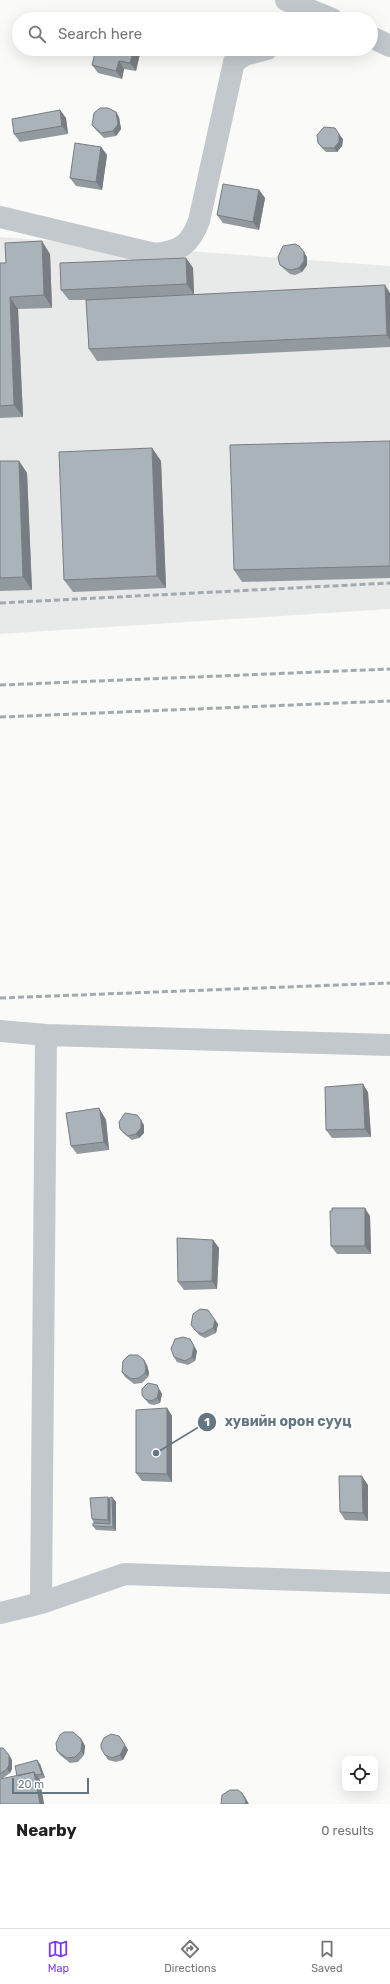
<!DOCTYPE html>
<meta charset="utf-8">
<style>
:root{--surface:#fff;--page:#f2f2f2;--text:#222;--muted:#767676;--line:#e0e0e0;--accent:#7c3aed}
body{margin:0;font-family:Rubik,sans-serif;background:var(--page);color:var(--text)}
.controls{position:absolute;right:12px;bottom:12px;display:grid;overflow:hidden;border-radius:8px;box-shadow:0 4px 16px #0002}
.controls button{width:36px;height:36px;display:grid;place-items:center;padding:0;border:0;border-bottom:1px solid var(--line);background:var(--surface);color:var(--text);font:20px sans-serif}
.scale{position:absolute;left:12px;bottom:10px;width:77px;box-sizing:border-box;padding-left:4px;border:2px solid #657683;border-top:0;font-size:11px;line-height:14px;white-space:nowrap;color:#657683;-webkit-text-stroke:3px #fff;paint-order:stroke}
.list{margin:0;padding:0;list-style:none}
h2{display:flex;justify-content:space-between;align-items:center;height:52px;margin:0;padding:0 16px;font-size:17px}
h2 small{font-size:13px;font-weight:400;color:var(--muted)}
.icon{flex:none;width:22px;height:22px;fill:none;stroke:currentColor;stroke-width:2;stroke-linecap:round;stroke-linejoin:round}
.map{position:relative;flex:none;width:390px;height:1804px;overflow:hidden}
.search{position:absolute;background:var(--surface);box-shadow:0 4px 16px #0002;left:12px;right:12px;top:12px;height:44px;display:flex;align-items:center;gap:10px;box-sizing:border-box;padding:0 14px;border-radius:22px;color:var(--muted);font-size:15px}
.sheet{height:124px;background:var(--surface)}
nav{display:flex;justify-content:space-around;align-items:center;box-sizing:border-box;height:56px;border-top:1px solid var(--line);background:var(--surface);font-size:11px;color:var(--muted)}
nav a{display:grid;justify-items:center;gap:2px}
nav .on{color:var(--accent)}
.map>svg:first-child{display:block}
.built{fill:#e8e9e9}
.lines{fill:none;stroke-linecap:round;stroke-linejoin:round}
.minor{stroke:#c3c8cc;stroke-width:22}
.rail{stroke:#a2aab0;stroke-width:3;stroke-dasharray:6 3;stroke-linecap:butt}
.wall{fill:#929a9f}
.shaded-wall{fill:#777d82}
.building{fill:#aab3b9;stroke:#777d82}
.leader{fill:none;stroke:#657683;stroke-width:1.5}
.callout-dot{fill:#657683;stroke:#fff;stroke-width:1.5}
.mark-label{font-size:12px;text-anchor:middle;font-weight:bold;fill:#fff}
.callout-label{font-size:14px;text-anchor:middle;font-weight:bold;fill:#657683;stroke:#fff;stroke-width:4;stroke-linejoin:round;paint-order:stroke}
</style>
<div class="map">
<svg width="390" height="1804" viewBox="0 0 390 1804">
<rect width="100%" height="100%" fill="#fafaf8"/>
<!-- built -->
<path class="built" d="M0,237L390,266V609L0,634Z"/>
<g class="lines">
<!-- minor -->
<path class="minor" d="M286,0L332,19
M371,37L390,46
M0,217L155,254C180,251 190,245 199,221L234,62L245,55L267,49
M0,1031L46,1035L390,1045
M41,1603L46,1035
M0,1613L41,1603L125,1574L390,1583"/>
<!-- rail -->
<path class="rail" d="M0,603L390,583
M0,685L390,669
M0,717L390,701
M0,998L390,983"/>
</g>
<!-- wall -->
<path class="wall" d="M141,49L136,71L124,69L122,79L98,73L92,65Z
M60,110L66,118L68,134L20,142L14,134Z
M116,112L119,117L121,129L116,136L104,138L95,129L92,125Z
M343,139L342,146L337,152H326L321,147L318,143Z
M101,147L107,155L102,190L76,186L70,178Z
M259,190L265,198L259,230L223,223L217,215Z
M50,254L52,308L18,309L23,417L0,418V263H6Z
M307,257V265L302,272L295,275L290,274L284,269L280,265Z
M186,258L193,268L194,294L390,293V347L97,361L89,349L86,300H69L61,290Z
M390,441V578L242,582L234,570Z
M152,448L161,461L166,588L73,592L64,580Z
M0,461H19L27,473L32,590L0,591Z
M368,1092L371,1137L332,1138L326,1130Z
M99,1108L106,1120L109,1150L77,1154L71,1146Z
M144,1125V1133L139,1138L132,1140L123,1133L120,1129Z
M370,1216L371,1254H337L331,1246Z
M213,1240L219,1248L217,1289L184,1290L178,1282Z
M208,1310L218,1324L216,1333L205,1338L199,1335L191,1325Z
M197,1351L195,1361L188,1365L177,1362L174,1357Z
M147,1365L149,1373L148,1377L142,1383L134,1384L125,1377L122,1372Z
M160,1390L162,1394L160,1403L154,1405L149,1404L142,1395Z
M167,1408L172,1416V1482L142,1481L136,1473Z
M368,1485V1521L345,1520L340,1512Z
M112,1497L116,1502V1531L96,1530L93,1526L94,1523L92,1519L109,1498Z
M80,1738L83,1742L85,1746L84,1755L78,1762L70,1763L60,1755L57,1751Z
M122,1740L128,1750L123,1760L116,1762L108,1760L105,1755Z
M0,1748L12,1760V1769L10,1773L3,1778H0Z
M40,1764L45,1778L39,1779L44,1804H0Z"/>
<!-- shaded-wall -->
<path class="shaded-wall" d="M134,49H141L136,71L130,63Z
M119,61L124,69L122,79L116,71Z
M60,110L66,118L68,134L62,126Z
M116,112L119,117L121,129L116,136L113,131Z
M339,134L343,139L342,146L337,152L334,148Z
M101,147L107,155L102,190L96,182Z
M259,190L265,198L259,230L253,222Z
M42,241L50,254L52,308L44,295Z
M304,252L307,257V265L302,272L299,268Z
M186,258L193,268L194,295L187,284Z
M385,285L390,293V340L387,335Z
M10,297L18,309L23,417L14,405Z
M152,448L161,461L166,588L157,576Z
M19,461L27,473L32,590L23,577Z
M363,1084L368,1092L371,1137L365,1129Z
M99,1108L106,1120L109,1150L104,1142Z
M141,1120L144,1125V1133L139,1138L136,1134Z
M365,1208L370,1216L371,1254L365,1246Z
M213,1240L219,1248L217,1289L212,1281Z
M215,1320L218,1324L216,1333L213,1328Z
M190,1339L197,1351L195,1361L192,1357Z
M144,1360L147,1365L149,1373L148,1377L145,1373Z
M157,1385L162,1394L160,1403L157,1398Z
M167,1408L172,1416V1482L167,1474Z
M362,1476L368,1485V1521L363,1513Z
M108,1497L113,1504L112,1497L116,1502V1531L108,1520Z
M119,1736L128,1750L123,1760L120,1755Z
M80,1738L83,1742L85,1746L84,1755L81,1751Z
M9,1755L12,1760V1769L10,1773L7,1769Z
M37,1760L40,1764L45,1778L42,1774Z
M34,1772L40,1780L44,1804H40Z
M242,1793L245,1797L249,1804H245Z"/>
<!-- building -->
<path class="building" d="M104,17L111,19H103Z
M96,49H134L130,63L119,61L116,71L92,65Z
M100,108H108L116,112L118,124L113,131L101,133L92,125L94,113Z
M60,110L62,126L14,134L12,119Z
M324,127L335,128L339,134V142L334,148H323L318,143L317,135Z
M75,143L101,147L96,182L70,178Z
M223,184L259,190L253,222L217,215Z
M42,241L44,295L10,297L14,405L0,406V263H6L5,243Z
M295,244L299,246L304,252V261L299,268L291,270L287,269L280,265L278,257L283,246Z
M186,258L187,284L61,290L60,263Z
M385,285L387,335L89,349L86,300Z
M390,441V566L234,570L230,445Z
M152,448L157,576L64,580L59,452Z
M0,461H19L23,577L0,578Z
M363,1084L365,1129L326,1130L325,1087Z
M99,1108L100,1111L104,1142L71,1146L66,1113Z
M125,1113L137,1115L141,1120V1128L136,1134L128,1136L120,1129L119,1122Z
M332,1208H365V1246H331L330,1211H332Z
M177,1238L213,1240L212,1281L178,1282Z
M200,1309L208,1310L215,1320L213,1328L202,1334L196,1331L191,1325L193,1314Z
M183,1337L190,1339L194,1346L192,1357L185,1361L174,1357L171,1349L175,1339Z
M129,1355H138L144,1360L146,1368L145,1373L139,1378L131,1379L122,1372L123,1361Z
M148,1383L157,1385L159,1390L157,1398L151,1401L145,1399L142,1395V1389Z
M167,1408V1474L136,1473V1410Z
M339,1476H362L363,1513L340,1512Z
M108,1497V1520L92,1519L90,1498Z
M112,1497L113,1527L93,1526V1523L110,1524V1500L109,1498Z
M64,1732H73L80,1738L82,1742L81,1751L75,1757L67,1758L57,1751L56,1743L60,1735Z
M111,1734L119,1736L125,1745L120,1755L112,1758L105,1755L101,1748V1744L104,1738Z
M0,1748H3L9,1755V1765L7,1769L0,1774Z
M37,1760L42,1774L36,1775L34,1772L17,1776L15,1766Z
M34,1772L40,1804H0V1779Z
M230,1790H238L242,1793L246,1801L245,1804H221L222,1795Z"/>
<!-- callouts -->
<path class="leader" d="M156 1453L207 1422"/>
<g class="callout-dot">
<circle cx="156" cy="1453" r="4"/>
<circle cx="207" cy="1422" r="10"/>
</g>
<g class="mark-label">
<text x="207" y="1426">1</text>
</g>
<g class="callout-label">
<text x="288" y="1426">хувийн орон сууц</text>
</g>
</svg>
<div class="controls">
<button><svg class="icon" aria-label="locate" viewBox="0 0 24 24"><circle cx="12" cy="12" r="6"/><path d="M12 2v4M12 18v4M2 12h4M18 12h4"/></svg></button>
</div>
<div class="scale">20 m</div>
<div class="search"><svg class="icon" aria-label="search" viewBox="0 0 24 24"><circle cx="10" cy="10" r="6"/><path d="M15 15l6 6"/></svg>Search here</div>
</div>
<section class="sheet">
<h2>Nearby<small>0 results</small></h2>
<ul class="list">
</ul>
</section>
<nav>
<a class="on"><svg class="icon" aria-label="map" viewBox="0 0 24 24"><path d="M3 6l6-2 6 2 6-2v14l-6 2-6-2-6 2zM9 4v14M15 6v14"/></svg>Map</a>
<a><svg class="icon" aria-label="directions" viewBox="0 0 24 24"><path d="M12 3l9 9-9 9-9-9zM9 14v-3h6M13 9l2 2-2 2"/></svg>Directions</a>
<a><svg class="icon" aria-label="saved" viewBox="0 0 24 24"><path d="M7 4h10v16l-5-4-5 4z"/></svg>Saved</a>
</nav>
